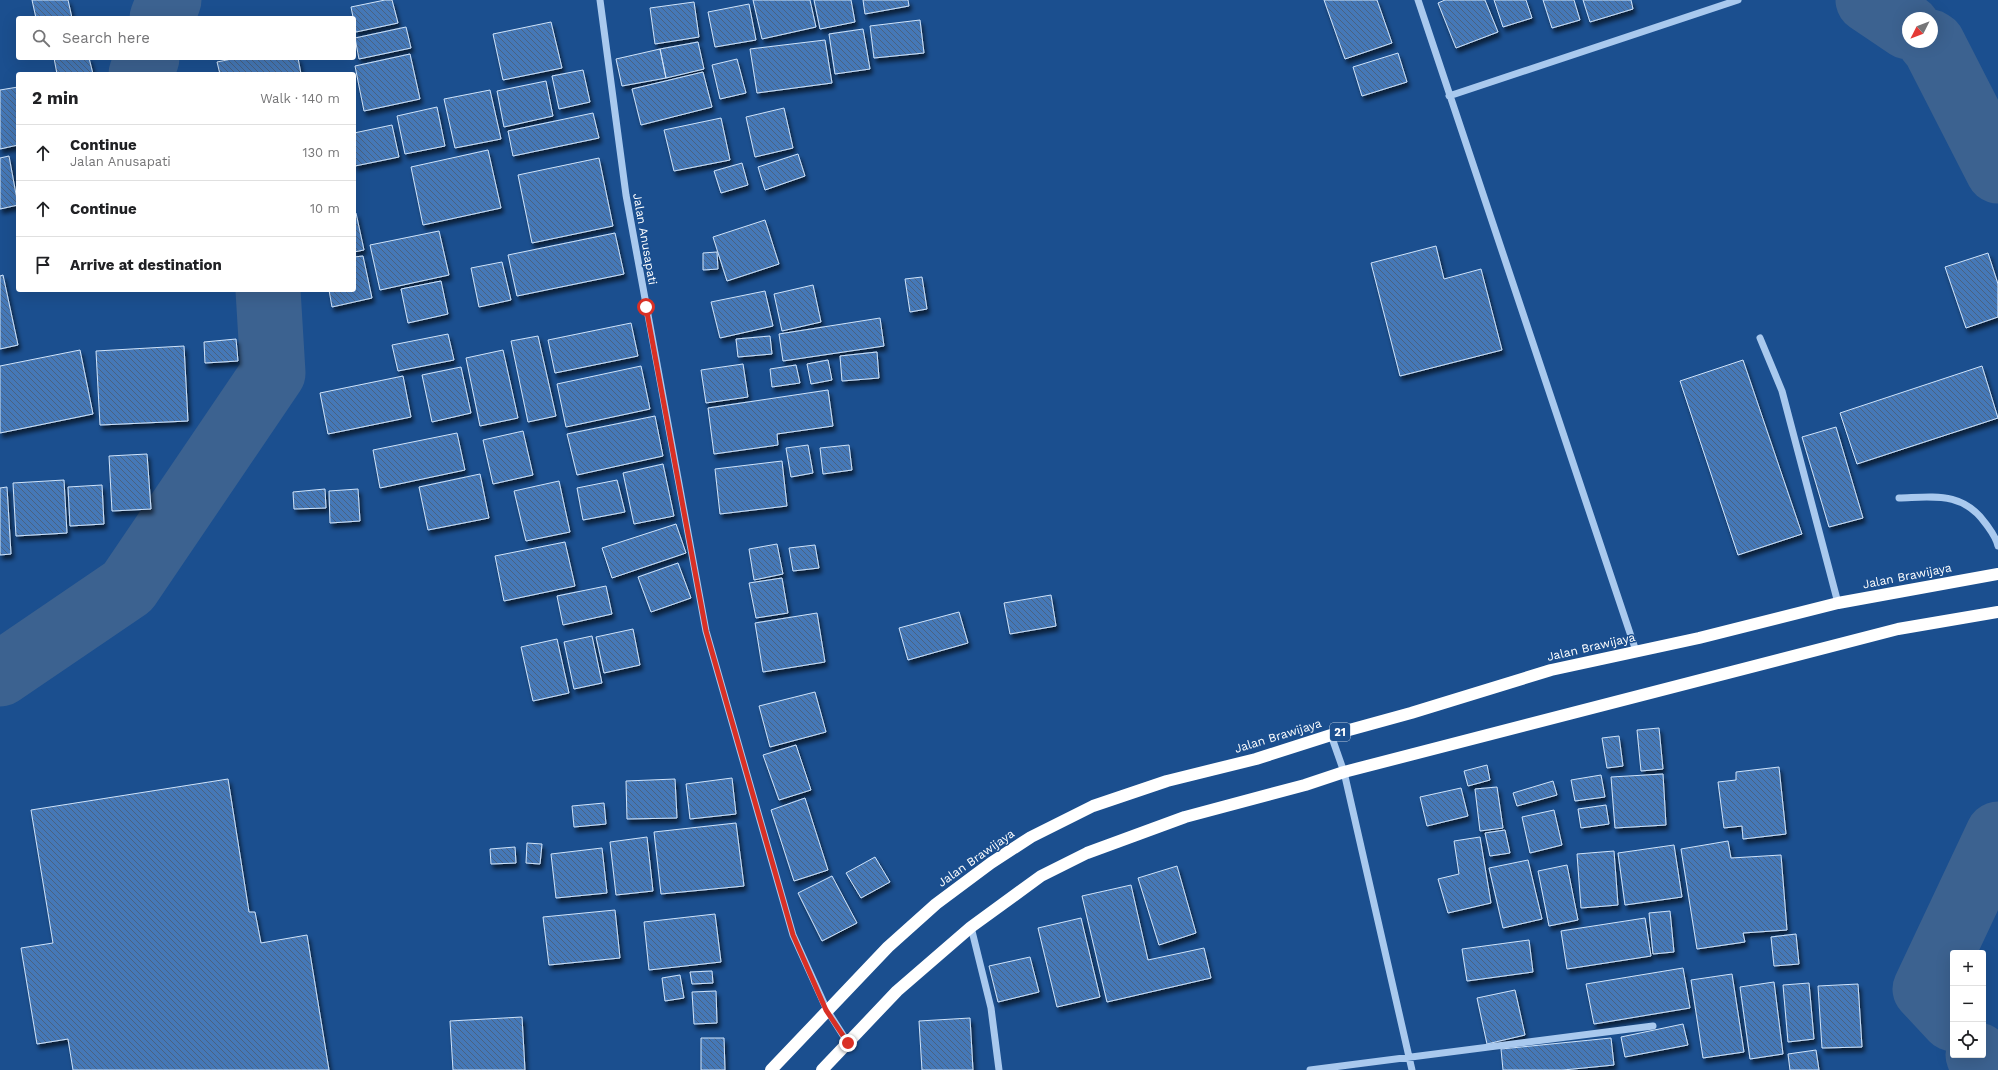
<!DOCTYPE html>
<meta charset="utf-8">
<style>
:root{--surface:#fff;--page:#f6f6f6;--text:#202124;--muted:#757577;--line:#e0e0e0}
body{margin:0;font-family:"Work Sans",sans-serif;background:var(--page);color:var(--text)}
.controls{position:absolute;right:12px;bottom:12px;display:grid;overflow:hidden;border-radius:4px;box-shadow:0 4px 16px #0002}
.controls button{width:36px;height:36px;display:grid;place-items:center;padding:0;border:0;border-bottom:1px solid var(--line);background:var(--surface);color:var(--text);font:20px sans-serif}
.compass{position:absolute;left:1902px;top:12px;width:36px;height:36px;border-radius:50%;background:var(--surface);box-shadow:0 4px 16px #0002;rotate:228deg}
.stop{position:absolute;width:12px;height:12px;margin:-9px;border:3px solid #d93025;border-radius:50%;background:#fff}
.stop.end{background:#d93025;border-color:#fff;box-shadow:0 1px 4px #0008}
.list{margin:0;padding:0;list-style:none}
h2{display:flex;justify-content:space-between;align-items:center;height:52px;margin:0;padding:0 16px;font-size:17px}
h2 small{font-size:13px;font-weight:400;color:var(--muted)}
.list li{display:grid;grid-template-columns:26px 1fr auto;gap:12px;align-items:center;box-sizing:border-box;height:56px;padding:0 16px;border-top:1px solid var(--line)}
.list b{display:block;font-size:15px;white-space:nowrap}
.list p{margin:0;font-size:13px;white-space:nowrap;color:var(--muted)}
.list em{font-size:13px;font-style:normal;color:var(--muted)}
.icon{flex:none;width:22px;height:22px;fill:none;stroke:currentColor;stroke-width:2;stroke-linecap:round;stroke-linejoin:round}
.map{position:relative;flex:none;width:1998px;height:1070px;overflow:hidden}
.search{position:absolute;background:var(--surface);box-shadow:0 4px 16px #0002;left:16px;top:16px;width:340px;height:44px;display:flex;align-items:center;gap:10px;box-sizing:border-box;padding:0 14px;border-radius:4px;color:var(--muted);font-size:15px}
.panel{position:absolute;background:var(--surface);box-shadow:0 4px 16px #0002;left:16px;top:72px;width:340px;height:220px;border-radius:4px}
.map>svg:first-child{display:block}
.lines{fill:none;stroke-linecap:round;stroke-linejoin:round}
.river{stroke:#3c6290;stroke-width:65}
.building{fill:url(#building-back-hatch);stroke:#cfe3fa;filter:url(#shadow)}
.minor{stroke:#a9c9ee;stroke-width:7}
.highway{stroke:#fff;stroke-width:12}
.route{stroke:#d93025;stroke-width:5}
.labels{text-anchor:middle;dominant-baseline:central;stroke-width:3;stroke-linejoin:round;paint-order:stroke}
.shield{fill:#1b4f8f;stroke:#bbcadd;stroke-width:1}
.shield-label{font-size:11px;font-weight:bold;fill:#fff}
.street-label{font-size:12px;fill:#fff;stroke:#1b4f8f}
</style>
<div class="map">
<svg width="1998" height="1070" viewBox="0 0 1998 1070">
<defs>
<pattern id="building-back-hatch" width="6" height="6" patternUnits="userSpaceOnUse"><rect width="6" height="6" fill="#4478b7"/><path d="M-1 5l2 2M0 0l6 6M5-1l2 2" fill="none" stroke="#486282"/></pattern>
<filter id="shadow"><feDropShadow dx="2.5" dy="4.5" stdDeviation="2" flood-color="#0009"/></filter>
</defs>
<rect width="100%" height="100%" fill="#1b4f8f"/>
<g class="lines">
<!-- river -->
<path class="river" d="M1868,0L1908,27
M162,18L169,0
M1930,42L1933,44L1998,171
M141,74L147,58
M0,674L128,587L273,373L268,290
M1953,1019L1925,989L1998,834
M1978,1055L1984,1070"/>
</g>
<!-- building -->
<path class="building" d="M32,0H68L72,18H36Z
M385,0H392L398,23L356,32L351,7Z
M753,0H810L816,27L762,39Z
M814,0H851L855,22L820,29Z
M863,0H908L909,6L865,14Z
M1324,0H1377L1392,43L1345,59Z
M1445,0H1485L1498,32L1456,48L1438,3Z
M1494,0H1526L1532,18L1503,27Z
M1543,0H1574L1580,20L1552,28Z
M1583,0H1631L1633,9L1590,22Z
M694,2L699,37L655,44L650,8Z
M749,4L756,40L715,47L708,12Z
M920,20L924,53L874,58L870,26Z
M551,22L562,68L503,80L493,34Z
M406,27L411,48L359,59L355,38Z
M863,29L870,69L835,74L829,34Z
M825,40L832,83L757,93L750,49Z
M698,42L704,69L666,78L660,49Z
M660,49L666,78L622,86L616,59Z
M1398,53L1407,82L1362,96L1353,67Z
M410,54L420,99L364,111L355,66Z
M54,58H89L93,74H57Z
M237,58H298L301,74H220L217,62Z
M737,59L746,93L720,99L712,65Z
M583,70L590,102L559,109L552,76Z
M703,72L712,107L641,125L632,89Z
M546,81L553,116L504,127L497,91Z
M18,87V145L0,149V90Z
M490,90L501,139L455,148L444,99Z
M437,107L445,146L405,154L397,116Z
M784,108L793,148L755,157L746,117Z
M593,113L599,138L513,156L508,131Z
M721,118L730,160L674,171L664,130Z
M392,125L399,157L355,166L354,133Z
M488,150L501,208L423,225L411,167Z
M798,154L805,176L765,190L758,167Z
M9,156L18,205L0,209V158Z
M599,158L613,226L532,243L518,175Z
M742,163L748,185L721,193L714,171Z
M356,213L364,250L354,252V214Z
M765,220L779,264L727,281L713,237Z
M439,231L449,275L380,290L370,245Z
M615,233L624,274L517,296L508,255Z
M1436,246L1444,279L1481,269L1502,350L1400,376L1371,263Z
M717,252L718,269L703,270V253Z
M1988,253L1998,284V317L1966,328L1945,267Z
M363,256L372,298L332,307L329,290H354V257Z
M502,262L511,300L479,307L471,268Z
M3,275L18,345L0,349V276Z
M922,277L927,309L910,312L905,279Z
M441,281L448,314L408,323L401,289Z
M813,285L821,322L782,331L774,294Z
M765,291L773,326L720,338L711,302Z
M880,318L884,346L783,361L779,334Z
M631,323L638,356L555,373L548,340Z
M448,334L454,360L398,371L392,345Z
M538,336L556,416L528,422L511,341Z
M770,336L772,354L738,357L736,339Z
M236,339L238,361L205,363L204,342Z
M184,346L188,421L100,425L96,351Z
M80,350L93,414L0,433V366Z
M503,350L518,418L480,426L466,358Z
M877,352L879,378L842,381L840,356Z
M828,360L832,380L811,384L807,364Z
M1743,360L1802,534L1738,555L1680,381Z
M743,364L748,397L706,403L701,370Z
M796,365L800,383L772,387L770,369Z
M641,366L650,409L566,427L557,384Z
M1982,366L1998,418L1857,464L1840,413Z
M461,367L471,413L432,422L422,375Z
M403,376L411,417L328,434L320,393Z
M828,390L833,426L777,434L778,445L714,454L708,408Z
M655,416L663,456L577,475L567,434Z
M1836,427L1863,518L1829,527L1802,437Z
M523,431L533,475L493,484L483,440Z
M457,433L465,470L380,488L373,450Z
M808,445L813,473L791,477L786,448Z
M849,445L852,470L823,474L820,448Z
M147,454L151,509L112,511L109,456Z
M782,461L787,506L720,514L715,469Z
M663,464L674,516L634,524L623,473Z
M480,474L489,518L428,530L419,487Z
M64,480L67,533L16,536L13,483Z
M617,480L625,512L583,520L577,488Z
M559,481L570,532L526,541L514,491Z
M102,485L104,524L70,526L68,487Z
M7,487L11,554L0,555V488Z
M325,489L326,508L294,509L293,492Z
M358,489L360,521L330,523L329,491Z
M676,524L686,553L612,578L602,548Z
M565,542L575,586L504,601L495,556Z
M777,544L783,574L754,580L749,549Z
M815,545L819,568L793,571L789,548Z
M678,563L691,598L651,612L638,577Z
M782,578L788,613L756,618L749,583Z
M606,586L612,614L563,625L557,596Z
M1051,595L1056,626L1010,634L1004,603Z
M959,612L968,643L908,660L899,628Z
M817,613L825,662L763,672L755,623Z
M633,629L640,665L604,673L596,637Z
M592,636L602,683L574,689L564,642Z
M557,639L569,693L533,701L521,647Z
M815,692L826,732L770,747L759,706Z
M1659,728L1663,769L1641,771L1637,730Z
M1619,736L1623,766L1607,768L1602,738Z
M796,745L811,790L779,800L763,755Z
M1487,765L1490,780L1468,786L1464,771Z
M1779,767L1786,834L1743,839L1742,826L1724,828L1718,782L1736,780V772Z
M1663,774L1666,825L1615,828L1611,777Z
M1601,775L1605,797L1575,801L1571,780Z
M732,778L736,814L690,819L686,784Z
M228,779L249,912H255L261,943L307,935L329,1070H73L68,1039L37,1044L21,948L53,943L31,810Z
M675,779L677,818L627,819L626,781Z
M1553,781L1557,795L1517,806L1513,793Z
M1497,787L1503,828L1480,831L1475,789Z
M1461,788L1468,816L1427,826L1420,797Z
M805,798L828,870L794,881L771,810Z
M604,803L606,824L574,827L572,806Z
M1606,805L1609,824L1581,828L1578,809Z
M1554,810L1562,845L1530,853L1522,817Z
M736,823L744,886L661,894L654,832Z
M1505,830L1510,853L1490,856L1485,833Z
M647,837L653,891L616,895L610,842Z
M1480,837L1491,903L1448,913L1438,879L1459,874L1454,841Z
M1728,841L1731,858L1781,855L1787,930L1743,933L1745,942L1697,949L1681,849Z
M527,843L542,844L540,864L526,863Z
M1674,845L1682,897L1625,905L1618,853Z
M515,847L516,863L491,864L490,849Z
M602,848L607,893L556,898L551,854Z
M1614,851L1618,905L1581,908L1577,854Z
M875,857L890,882L861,898L846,873Z
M1528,860L1542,919L1503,928L1489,868Z
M1567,865L1578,920L1549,926L1538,871Z
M1177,866L1196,933L1159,945L1138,878Z
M832,876L857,923L822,941L798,893Z
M1131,885L1148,960L1204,948L1211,978L1107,1002L1082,896Z
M615,910L620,958L549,965L543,917Z
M1670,911L1674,952L1653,954L1649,913Z
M715,914L721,962L649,970L644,922Z
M1081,918L1100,997L1057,1007L1038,928Z
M1645,918L1651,956L1567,969L1561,931Z
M1796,934L1799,964L1774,966L1771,937Z
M1529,940L1533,972L1467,981L1462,949Z
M1030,957L1039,992L998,1002L989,966Z
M1683,968L1690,1008L1594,1024L1586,984Z
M712,971L713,983L692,984L690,972Z
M1732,974L1744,1052L1703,1058L1691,980Z
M680,975L684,998L665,1001L662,978Z
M1774,982L1783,1054L1750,1059L1740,987Z
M1809,983L1814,1039L1788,1042L1783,985Z
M1858,984L1862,1047L1822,1048L1818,986Z
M1515,990L1525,1035L1487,1044L1477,998Z
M716,991L717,1023L694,1024L692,992Z
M522,1017L525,1070H453L450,1021Z
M970,1018L973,1070H922L919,1021Z
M1683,1024L1688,1045L1625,1057L1621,1037Z
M701,1038H724L725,1070H701Z
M1611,1038L1614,1065L1563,1070H1503L1501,1049Z
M1816,1050L1819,1070H1790L1788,1054Z"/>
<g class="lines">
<!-- minor -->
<path class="minor" d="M600,0L626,195L706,631L793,935L827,1010L848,1043
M1418,0L1636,651
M1449,96L1738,0
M1760,338L1782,391L1838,603
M1899,498C1934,497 1963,491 1986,524C1991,531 1996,537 1998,546
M1331,735L1344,772L1412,1070
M971,927L991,1008L999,1070
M1310,1070L1653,1026"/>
<!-- highway -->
<path class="highway" d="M771,1070L888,947L936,904L991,863L1031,837L1093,806L1167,781L1256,759L1331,735L1411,713L1551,670L1699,638L1838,603L1998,574
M822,1070L897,991L971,927L1041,876L1087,853L1185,817L1305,785L1344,772L1898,629L1998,612"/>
</g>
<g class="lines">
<!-- route -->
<path class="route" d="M646,307L706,631L793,935L826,1010L848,1043"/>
</g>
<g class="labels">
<!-- shield labels -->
<rect class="shield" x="1330" y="723" width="20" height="18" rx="3"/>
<g class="shield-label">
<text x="1340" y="732">21</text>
</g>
<!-- street labels -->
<g class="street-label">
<text transform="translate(645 239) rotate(80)">Jalan Anusapati</text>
<text transform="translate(1907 576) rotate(-11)">Jalan Brawijaya</text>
<text transform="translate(1591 647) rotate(-13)">Jalan Brawijaya</text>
<text transform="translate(1278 736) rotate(-17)">Jalan Brawijaya</text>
<text transform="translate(976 858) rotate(-35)">Jalan Brawijaya</text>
</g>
</g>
</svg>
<div class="controls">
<button>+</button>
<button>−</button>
<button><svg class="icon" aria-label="locate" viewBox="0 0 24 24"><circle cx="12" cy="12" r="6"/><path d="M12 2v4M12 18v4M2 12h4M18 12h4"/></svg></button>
</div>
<svg class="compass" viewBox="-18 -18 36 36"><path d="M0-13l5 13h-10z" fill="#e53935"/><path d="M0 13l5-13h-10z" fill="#757577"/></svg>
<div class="stop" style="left:646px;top:307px"></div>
<div class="stop end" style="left:848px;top:1043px"></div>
<div class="search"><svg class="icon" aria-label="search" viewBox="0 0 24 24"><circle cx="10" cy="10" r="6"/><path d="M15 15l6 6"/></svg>Search here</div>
<section class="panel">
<h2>2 min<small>Walk · 140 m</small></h2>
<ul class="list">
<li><svg class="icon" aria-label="ahead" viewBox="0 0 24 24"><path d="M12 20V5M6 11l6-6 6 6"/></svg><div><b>Continue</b><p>Jalan Anusapati</p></div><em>130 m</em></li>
<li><svg class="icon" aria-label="ahead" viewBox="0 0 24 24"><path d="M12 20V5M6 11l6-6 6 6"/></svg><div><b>Continue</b></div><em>10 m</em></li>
<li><svg class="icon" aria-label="arrive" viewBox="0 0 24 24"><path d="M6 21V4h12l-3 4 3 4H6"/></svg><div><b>Arrive at destination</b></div></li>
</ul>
</section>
</div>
